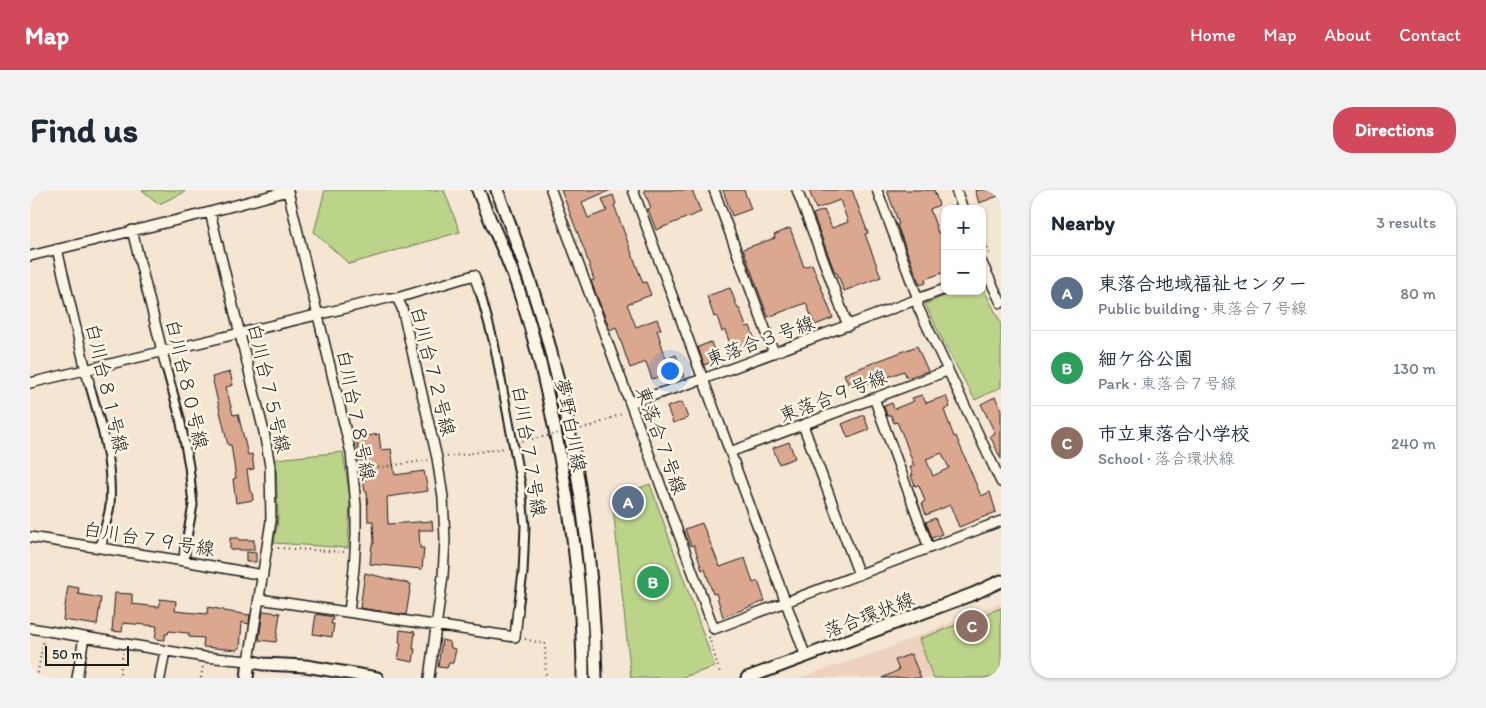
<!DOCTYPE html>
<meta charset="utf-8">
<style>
:root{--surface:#fff;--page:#f2f2f3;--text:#1f2937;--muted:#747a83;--line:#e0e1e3;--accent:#d1495b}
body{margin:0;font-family:Itim,"Klee One",sans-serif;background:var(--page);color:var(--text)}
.controls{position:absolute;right:15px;top:15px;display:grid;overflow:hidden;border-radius:10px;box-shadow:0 1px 4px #0004}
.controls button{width:45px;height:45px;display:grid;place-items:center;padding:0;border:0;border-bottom:1px solid var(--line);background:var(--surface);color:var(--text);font:25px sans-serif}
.scale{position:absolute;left:15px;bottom:12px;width:84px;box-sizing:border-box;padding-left:5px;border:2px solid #1c1c1c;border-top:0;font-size:14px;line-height:18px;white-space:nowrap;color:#1c1c1c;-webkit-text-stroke:4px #fcf5e5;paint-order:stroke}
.you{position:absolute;left:639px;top:180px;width:18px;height:18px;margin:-12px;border:4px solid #fff;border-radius:50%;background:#1a73e8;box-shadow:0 0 0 8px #1a73e833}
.badge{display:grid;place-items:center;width:32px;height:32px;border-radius:50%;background:var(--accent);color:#fff;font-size:16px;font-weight:700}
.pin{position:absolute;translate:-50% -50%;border:2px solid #fff;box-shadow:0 1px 5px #0006}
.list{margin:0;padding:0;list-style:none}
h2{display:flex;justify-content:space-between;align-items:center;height:65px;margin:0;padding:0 20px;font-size:21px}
h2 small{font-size:16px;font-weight:400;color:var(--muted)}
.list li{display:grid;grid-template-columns:32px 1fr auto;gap:15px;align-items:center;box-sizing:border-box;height:75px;padding:0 20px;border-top:1px solid var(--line)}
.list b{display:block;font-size:19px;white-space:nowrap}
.list p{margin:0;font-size:16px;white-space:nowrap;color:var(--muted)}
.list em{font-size:16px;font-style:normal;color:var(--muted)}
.map{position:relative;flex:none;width:971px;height:488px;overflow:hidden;border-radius:20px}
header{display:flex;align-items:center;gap:30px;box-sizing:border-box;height:70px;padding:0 25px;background:var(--accent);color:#fff}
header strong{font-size:24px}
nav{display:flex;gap:28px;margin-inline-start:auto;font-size:18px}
.intro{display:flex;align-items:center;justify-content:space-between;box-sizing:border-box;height:120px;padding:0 30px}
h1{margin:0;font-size:35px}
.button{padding:12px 22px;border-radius:20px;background:var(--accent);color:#fff;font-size:18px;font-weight:700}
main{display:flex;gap:30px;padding:0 30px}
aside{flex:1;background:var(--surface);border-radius:20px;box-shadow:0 1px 4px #0004}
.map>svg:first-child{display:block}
.built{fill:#edd3bf}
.green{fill:#bcd38a;stroke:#6c7853}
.building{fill:#dba88f;stroke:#1c1c1c;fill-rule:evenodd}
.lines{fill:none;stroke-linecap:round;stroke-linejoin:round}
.pedestrian-casing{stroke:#1c1c1c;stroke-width:11}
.minor-casing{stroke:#1c1c1c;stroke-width:12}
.tertiary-casing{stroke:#1c1c1c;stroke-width:15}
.path{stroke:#1c1c1c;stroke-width:2;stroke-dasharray:1 4;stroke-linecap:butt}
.pedestrian{stroke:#fcf5e5;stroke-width:7}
.minor{stroke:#fcf5e5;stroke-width:9}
.tertiary{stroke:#fcf5e5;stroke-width:11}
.path-bridge{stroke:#1c1c1c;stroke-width:2;stroke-dasharray:1 4;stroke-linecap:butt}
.labels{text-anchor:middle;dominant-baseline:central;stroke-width:5;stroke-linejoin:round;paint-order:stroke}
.street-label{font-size:19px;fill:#1c1c1c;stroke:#fcf5e5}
</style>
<header>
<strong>Map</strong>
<nav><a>Home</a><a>Map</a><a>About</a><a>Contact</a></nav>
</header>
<div class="intro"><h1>Find us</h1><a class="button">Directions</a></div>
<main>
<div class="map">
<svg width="971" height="488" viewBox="0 0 971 488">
<rect width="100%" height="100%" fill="#f5e6d4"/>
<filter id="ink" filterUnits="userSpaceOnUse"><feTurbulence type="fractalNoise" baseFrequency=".02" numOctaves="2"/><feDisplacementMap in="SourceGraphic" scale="10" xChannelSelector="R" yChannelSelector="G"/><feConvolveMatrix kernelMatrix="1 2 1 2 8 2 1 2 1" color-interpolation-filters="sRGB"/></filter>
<g filter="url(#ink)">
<!-- built -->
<path class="built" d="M971,412V488H768L853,460Z"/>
<!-- green -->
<path class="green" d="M112,0H156L153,3L129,14Z
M295,0H414L430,42L319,74L284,42Z
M952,96L971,133V197L945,210L918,161L895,114L927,101H952Z
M313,262L320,308L318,358L244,353L248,330L246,269Z
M620,294L685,477L650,488H601L582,308Z
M971,418V488H903L889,449Z"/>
<!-- building -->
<path class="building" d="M531,0H581L552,12L558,28L577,21L572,9L583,5L586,14L584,15L613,93L616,92L621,105L597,114L606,137L627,129L631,139L627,140L636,169L646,165L654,187L640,191L638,184L622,189L616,172L600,178L586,137L580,140L561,91L564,90L555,62Z
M614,0H662L671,22L626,40L618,19L621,18Z
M693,0H714L721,19L702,26Z
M779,0H822L838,43L835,44L851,87L814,101L807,83H805L783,24L794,20L802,38L818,32L810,10L786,19Z
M857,0H904L909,15L900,19L908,43L915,41V82L895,89L896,93L890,95L867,35L869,34Z
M945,0H971V5L949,13Z
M760,38L774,77L782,74L803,128L785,135L776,113L738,127L713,59L745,48L744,45Z
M700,98L708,119H710L716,137L720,136L726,153L703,162L695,140L692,142L687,126L684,127L677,106Z
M681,152L687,170L674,175L668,157Z
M887,156L898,181L877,188L874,181L839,194L838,191L820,198L814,184Z
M200,182L203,195L196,197L203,225L208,224L218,265L222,264L224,279L217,280L220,302H222L223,310L206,313L203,289L206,288L201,255H198L182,187Z
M892,205L896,213L916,206L920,217L914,220L924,247L926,246L951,306L960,302L966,322L929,337L920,315L896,325L892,313L895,311L889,295L885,296L881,285H883L880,277L884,276L874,248L867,232L864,233L861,225L857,226L854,216L862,213L864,219L884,211L882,208ZM912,263L919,278L903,286L896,269Z
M965,207L971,219V269L960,246L965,243L951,214Z
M652,212L658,228L643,233L637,217Z
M834,225L839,240L818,248L812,234Z
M349,244L351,260L361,259L365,285L394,281L398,301L357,307L358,334L402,331L403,340H389L390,358H394L392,379L340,374L342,354H344L343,331H338L337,301H335L333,290L338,289L335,270L330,271L326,248Z
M759,252L765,268L749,274L743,258Z
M611,301L615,310L605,314L607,320L590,326L585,310Z
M905,328L912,344L902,348L896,332Z
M672,333L690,377L715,368L723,393L728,391L735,411L693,427L686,403L683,404L675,379L672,380L664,355L661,356L655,339Z
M200,348H209V350H224V360H200Z
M216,362L226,363V372H216Z
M335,383L381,394L376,425L330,418Z
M38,396L49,398L48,404L71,408L67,435L33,430Z
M85,403L102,404V414L129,417L130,409L146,411L145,421L177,424L178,417L194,420V421L220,425L219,434L212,432L210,458H208V460L173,457L174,448L159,447V443H157L139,441L138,444H135V450L125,449L127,436L93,433L92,442L82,441Z
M233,421L250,423L246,452L229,450Z
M286,424L303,427L301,434H304L302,447L283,444Z
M370,440L385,442L383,459H385L383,472L368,469L371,453H369Z
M412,450L420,452L421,458L426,459L423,473H419L417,478L408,477Z
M881,464L891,488H852L869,480L865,470Z"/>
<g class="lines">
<defs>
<path id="pedestrian" d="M450,102L464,153L491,295L495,336L493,383L488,419
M136,177L150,228L159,276L163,315L155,358
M59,193C71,233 83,273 80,315C79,325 75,336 73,345"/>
<path id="minor" d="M521,0L684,439L971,331
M684,0L744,163
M767,0L818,136
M847,0L888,109L915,99
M926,0L933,19
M102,40L136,177
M27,59L59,193
M0,66L180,22L258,1L321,263L326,316V345L324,378L319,422
M952,73L971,113
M367,108L444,85L450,102
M0,193L358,108H367L372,118L407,268L413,307L415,349L413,386L399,488
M844,208L899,358
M600,213L673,189L603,0
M773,235L829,385
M700,262L917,181
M0,347L154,371L233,385
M71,357L73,345
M154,371L155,358
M229,409L485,447L488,419
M0,438L174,467L219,471L241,331L240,276L234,242L180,22
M776,467L673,189L888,109V117L971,292
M47,488L54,447
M130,488L135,461"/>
<path id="tertiary" d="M448,0C460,33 477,64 488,98C510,162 524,229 535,296C546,360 553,424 553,488
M467,0C486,50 504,99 518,151C548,261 564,374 566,488
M217,488L219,471L233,474L276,476L347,488
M717,488L943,404L971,391"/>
</defs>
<!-- pedestrian casing -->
<use href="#pedestrian" class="pedestrian-casing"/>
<!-- minor casing -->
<use href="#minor" class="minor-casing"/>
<!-- tertiary casing -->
<use href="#tertiary" class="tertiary-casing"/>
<!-- path -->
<path class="path" d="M952,44L960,66
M562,236L594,223
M492,251L512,247
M417,267L474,258
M333,280L398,270
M248,358L315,362
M679,447L690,483
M495,449L515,454L516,488
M7,488L13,451
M89,488L93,463
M171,488L173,476"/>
<!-- pedestrian -->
<use href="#pedestrian" class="pedestrian"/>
<!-- minor -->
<use href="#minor" class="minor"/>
<!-- tertiary -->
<use href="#tertiary" class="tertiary"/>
<!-- path-bridge -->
<path class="path-bridge" d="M512,247L562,236"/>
</g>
</g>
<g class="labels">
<!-- street labels -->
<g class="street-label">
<text transform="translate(730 151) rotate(-20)">東落合３号線</text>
<text transform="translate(403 181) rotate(76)">白川台７２号線</text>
<text transform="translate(157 194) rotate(77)">白川台８０号線</text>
<text transform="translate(77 198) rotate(77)">白川台８１号線</text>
<text transform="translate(239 198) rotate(77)">白川台７５号線</text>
<text transform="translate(803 206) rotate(-21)">東落合９号線</text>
<text transform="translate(326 225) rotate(79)">白川台７８号線</text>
<text transform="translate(541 235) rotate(79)">夢野白川線</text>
<text transform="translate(631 250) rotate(70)">東落合７号線</text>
<text transform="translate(499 261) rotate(81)">白川台７７号線</text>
<text transform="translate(119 349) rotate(9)">白川台７９号線</text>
<text transform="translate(839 425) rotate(-21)">落合環状線</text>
</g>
</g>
</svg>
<div class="controls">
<button>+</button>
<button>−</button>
</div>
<div class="scale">50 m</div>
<div class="you"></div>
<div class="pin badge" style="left:598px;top:312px;background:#5c6f8a">A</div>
<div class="pin badge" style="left:623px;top:392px;background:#2e9e5b">B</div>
<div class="pin badge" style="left:942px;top:436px;background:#8d6e63">C</div>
</div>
<aside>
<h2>Nearby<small>3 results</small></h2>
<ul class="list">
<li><span class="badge" style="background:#5c6f8a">A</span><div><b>東落合地域福祉センター</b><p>Public building · 東落合７号線</p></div><em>80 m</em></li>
<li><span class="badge" style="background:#2e9e5b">B</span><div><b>細ケ谷公園</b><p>Park · 東落合７号線</p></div><em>130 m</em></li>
<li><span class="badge" style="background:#8d6e63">C</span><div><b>市立東落合小学校</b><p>School · 落合環状線</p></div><em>240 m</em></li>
</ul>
</aside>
</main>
